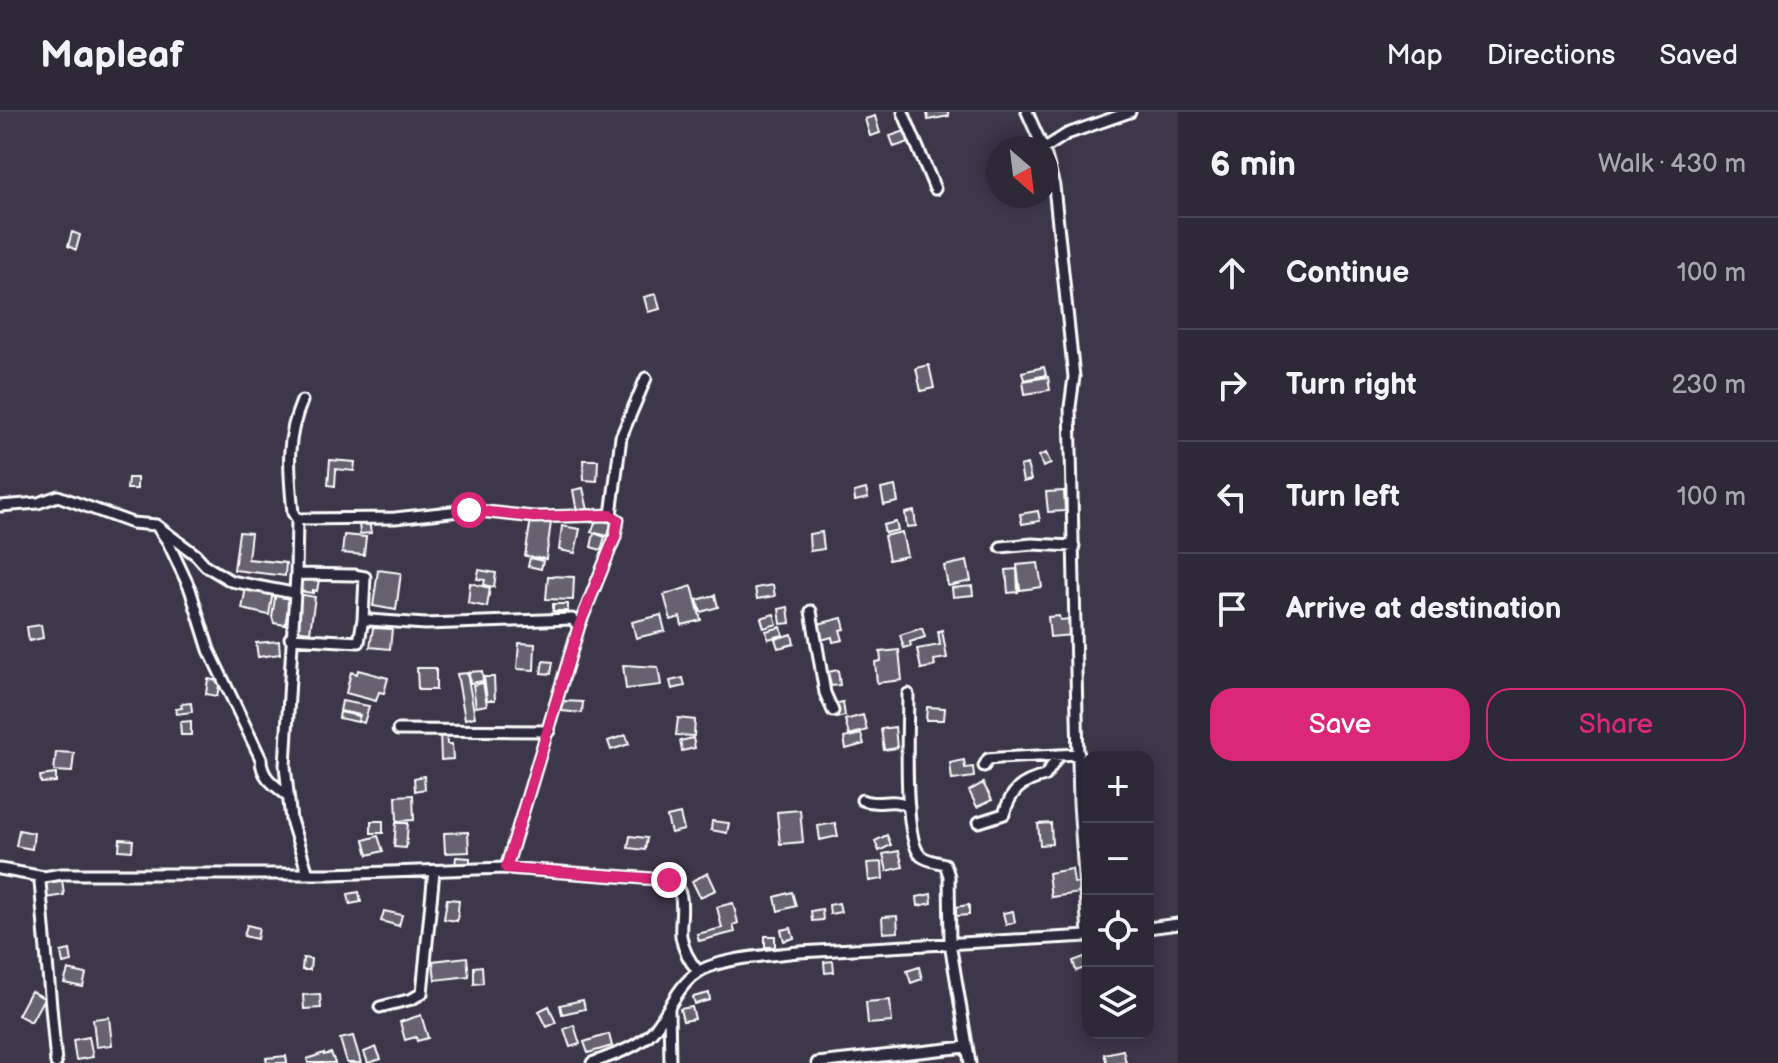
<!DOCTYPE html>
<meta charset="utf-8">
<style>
:root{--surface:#2d2937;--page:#35313f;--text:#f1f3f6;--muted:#a7a6ad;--line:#484552;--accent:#db2777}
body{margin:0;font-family:"Balsamiq Sans",sans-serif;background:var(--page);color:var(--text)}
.controls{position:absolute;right:24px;bottom:24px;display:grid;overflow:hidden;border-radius:16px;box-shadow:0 4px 20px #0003}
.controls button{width:72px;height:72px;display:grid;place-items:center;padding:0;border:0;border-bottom:2px solid var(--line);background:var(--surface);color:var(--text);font:40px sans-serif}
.compass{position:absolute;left:986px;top:24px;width:72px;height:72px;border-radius:50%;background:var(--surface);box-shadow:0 4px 20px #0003;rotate:152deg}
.stop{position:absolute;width:24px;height:24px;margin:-18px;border:6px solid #db2777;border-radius:50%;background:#fff}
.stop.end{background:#db2777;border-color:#fff;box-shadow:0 2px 8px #0008}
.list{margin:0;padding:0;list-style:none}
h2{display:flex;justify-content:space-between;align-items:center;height:104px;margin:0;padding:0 32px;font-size:34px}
h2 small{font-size:26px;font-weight:400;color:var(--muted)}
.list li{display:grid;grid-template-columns:52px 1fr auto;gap:24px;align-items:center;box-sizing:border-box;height:112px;padding:0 32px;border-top:2px solid var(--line)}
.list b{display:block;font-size:30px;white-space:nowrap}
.list em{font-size:26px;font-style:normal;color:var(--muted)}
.actions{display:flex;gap:16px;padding:24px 32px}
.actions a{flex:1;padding:18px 0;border:2px solid var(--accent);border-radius:24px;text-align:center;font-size:28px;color:var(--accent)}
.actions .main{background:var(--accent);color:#fff}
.icon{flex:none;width:44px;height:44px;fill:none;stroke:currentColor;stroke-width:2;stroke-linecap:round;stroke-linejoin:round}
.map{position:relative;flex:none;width:1178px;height:951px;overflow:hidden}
header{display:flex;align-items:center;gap:48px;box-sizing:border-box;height:112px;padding:0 40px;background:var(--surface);border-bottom:2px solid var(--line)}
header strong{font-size:38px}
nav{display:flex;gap:44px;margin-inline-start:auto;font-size:28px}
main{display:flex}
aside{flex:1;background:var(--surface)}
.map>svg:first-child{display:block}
.building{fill:#666270;stroke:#fff;stroke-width:2}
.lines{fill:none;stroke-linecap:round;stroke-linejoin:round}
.minor-casing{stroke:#fff;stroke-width:15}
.minor{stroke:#2f2a3d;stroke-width:9}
.route{stroke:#db2777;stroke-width:10}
</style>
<header>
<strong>Mapleaf</strong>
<nav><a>Map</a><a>Directions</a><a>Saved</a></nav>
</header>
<main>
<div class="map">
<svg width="1178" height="951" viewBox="0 0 1178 951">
<rect width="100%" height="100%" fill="#3c3749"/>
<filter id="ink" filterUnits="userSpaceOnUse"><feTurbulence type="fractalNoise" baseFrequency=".0125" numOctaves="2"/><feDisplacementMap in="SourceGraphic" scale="16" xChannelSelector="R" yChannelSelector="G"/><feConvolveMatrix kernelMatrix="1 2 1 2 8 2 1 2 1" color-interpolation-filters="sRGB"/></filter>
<g filter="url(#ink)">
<!-- building -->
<path class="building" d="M927,0H948L949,4L928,8Z
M875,4L880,21L870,24L865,7Z
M905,19L909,30L894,35L890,24Z
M72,120L80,123L76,138L68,134Z
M656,182L660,197L648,200L644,185Z
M929,253L934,276L921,279L916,256Z
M1044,255L1046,263L1024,268L1022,260Z
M1048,265L1050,278L1025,282L1023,269Z
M1046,341L1051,352L1043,355L1039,344Z
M330,348L355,350L354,359L336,357L335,374L328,373Z
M583,348H598L597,369L584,368Z
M1027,352L1031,368L1023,370L1020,354Z
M128,366H137V377H127Z
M895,374L898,390L884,393L881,377Z
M583,376L588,398L577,400L573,378Z
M866,377L868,386L855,389L854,380Z
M1064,379L1065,399L1048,400L1046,380Z
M914,399L916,414L907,415L905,401Z
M1038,399L1040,409L1022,412L1020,402Z
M531,407L551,410L546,447L525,444Z
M597,407L611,411L608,424L591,420Z
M369,409L371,421L360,422L359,411Z
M896,410L898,418L885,421L883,413Z
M562,414L580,417L575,441L559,438Z
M239,420L251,421L248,447L286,451L285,464L234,458Z
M822,420L824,437L810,439L809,422Z
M902,420L907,444L889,448L884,424Z
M594,421L605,425L601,438L591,435Z
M344,423L366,425L364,443L342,441Z
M530,446L543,449L541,457L528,454Z
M967,449L971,469L948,474L944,454Z
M1038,451L1042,475L1020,478L1017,453Z
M1017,457L1018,480L1008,481L1006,458Z
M378,458L401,461L396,498L373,494Z
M479,458L496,461L494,475L484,473L485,468L477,467Z
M548,464L574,465L573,488L546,487Z
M300,465L319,468L317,479L313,478V481L298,479Z
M470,471L490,476L487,495L468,491Z
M773,473L775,484L757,487L755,476Z
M692,474L701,508L682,513L680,505L671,508L664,483Z
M972,474L973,483L953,485L952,476Z
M246,475L273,479L269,503L242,497Z
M276,480L290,486L285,513L274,511L272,505Z
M298,482L315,485L310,520L293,518Z
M715,483L718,495L701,500L697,488Z
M553,492H568V499H553Z
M788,495L790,511L781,512L779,497Z
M774,502L777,512L764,516L761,506Z
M661,503L665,519L636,526L632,510Z
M1059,504L1060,508L1070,507L1072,523L1050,525L1048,505Z
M842,506L845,517L840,518L843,528L833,530L832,525L821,528L818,512Z
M41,513L43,526L29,529L27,515Z
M781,515L783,523L768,527L766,519Z
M373,516L392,517L390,537L370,535Z
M922,516L925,525L910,530L911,534L904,536L900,523Z
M942,518L947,546L934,548L935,554L921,557L917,537L940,533L938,519Z
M792,522L794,532L778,536L775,527Z
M279,529L280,542L258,545L256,531Z
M519,531L535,532L534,558L517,557Z
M899,538L902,568L877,571L875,550L881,549L880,540Z
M543,549L553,550L551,562L541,561Z
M623,553L658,555L661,573L626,577Z
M417,556H436V578H418Z
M358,558L388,566L384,581L379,580L376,589L346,581L351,560L357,562Z
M838,558L840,573L831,574L828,560Z
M482,559L483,569L470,571L469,560Z
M467,561L475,605L465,607L457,562Z
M484,565H494L495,588H487Z
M683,566L685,574L672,577L670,569Z
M208,567L220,569L217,584L206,582Z
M483,571L487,593L476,595L473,573Z
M342,589L369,594L364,611L358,609L360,603L340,599Z
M563,589L583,590L582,601L562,599Z
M843,590L845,604L836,606L833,592Z
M191,591L192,600L177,602L176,597L182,596L181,592Z
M927,595L945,596L944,608H926Z
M340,600L359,604L358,610L339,606Z
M863,603L867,618L849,623L845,608Z
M678,606L695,608L694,624L676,623Z
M191,609V623H181L180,610Z
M895,615L897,636L884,638L881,617Z
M440,620H446L447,632H452L453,647L441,648Z
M861,622L864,632L846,637L844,626Z
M626,623L629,632L611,638L608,629Z
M693,626L695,636L682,639L680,629Z
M56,640L74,641L72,660L54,659Z
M964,648L965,656L973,655L974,665L952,668L950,651Z
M56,662V670L41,671L40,664Z
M424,664L425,677L415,679L414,666Z
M983,671L992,688L977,695L969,679Z
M413,683L414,708L397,709L396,684Z
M800,698L803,730L780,732L777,700Z
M680,702L684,718L671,721L667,705Z
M371,709H383V721H371Z
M712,709L729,711L727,721L711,718Z
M396,711H408L406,736L394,735Z
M835,711L838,724L820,728L818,714Z
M1051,711L1052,732L1040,733L1038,712Z
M19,718L34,721L32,737L16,734Z
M468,720L469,740L445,741L444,721Z
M887,723L891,733L879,739L875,729Z
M378,724L383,739L368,743L364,728Z
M630,724L647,726L645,738L628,736Z
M120,727L133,728L132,739L119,738Z
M899,739L903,755L887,759L883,742Z
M456,745L470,746V754H455Z
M882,750L883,767L869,769L867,751Z
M1072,757L1074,771H1078L1080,781L1051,785L1048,761Z
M708,761L716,778L700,785L692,769Z
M62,767L64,783L46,786L43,770Z
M359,780L361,790L350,792L348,782Z
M792,780L796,794L778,799L775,785Z
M931,782L932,791L918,794L917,785Z
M447,787L459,788L457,809L444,807Z
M733,791L738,811L733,813L735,820L699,829L697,822L722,816L717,795Z
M839,791L841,800L830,802L829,793Z
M969,793V803L956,804L955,795Z
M822,797L823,808L812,809L811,799Z
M384,799L402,803L399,814L381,809Z
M1013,799L1015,810L1006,813L1003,801Z
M897,804L898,820L883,821L882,805Z
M247,813L259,816L257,827L244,824Z
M791,816L794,826L784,829L781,818Z
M765,824H775V835H765Z
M70,838L72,850L63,852L61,840Z
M467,845L469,864L435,868L433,849Z
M1084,845L1088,855L1076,859L1073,849Z
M303,846L311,847L310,858H302Z
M833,849L834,860L825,861L824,850Z
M482,854L483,871L474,872V855Z
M919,855L922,867L911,871L907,859Z
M68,858L86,862L83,875L64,871Z
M31,879L44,886L31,910L18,903Z
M709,881L710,888L695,892L693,885Z
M320,882L321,896L304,897L303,883Z
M583,888L585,897L562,902L560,893Z
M890,888L892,910L868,912L866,890Z
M549,894L556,911L547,915L539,899Z
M692,895L695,907L683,909L680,897Z
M421,903L428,926L417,929L416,925L405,928L400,910Z
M109,905L112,933L96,935L93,907Z
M574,913L580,932L570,935L564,917Z
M609,922L612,934L588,941L584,930Z
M353,924L361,951H347L340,927Z
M89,925L93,945L76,948L73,928Z
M376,935L381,947L368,951L364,940Z
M1123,938L1126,951H1107L1104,942Z
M324,941V943L331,941L335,951H308L307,947Z
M286,944L287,951H267L266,946Z"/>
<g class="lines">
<defs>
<path id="minor" d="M903,0L935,77
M1027,0L1043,36
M1045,36L1067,22L1130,0
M1046,44L1054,74L1074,265L1070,295L1079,691L1088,823
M302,289C285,329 289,359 293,401L297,407L296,462L354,463L365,465L363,507L369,508L425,512L572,507L579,514L506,756
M0,394L38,391L58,384L132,411L156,413
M611,403L621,325L646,266
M297,407L395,406L469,398L534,405L611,403L618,408L615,425L579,514
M1001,435L1032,432L1074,434
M296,462L285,654L291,708L308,762
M811,499L825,581L833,599
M290,526L359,530L363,507
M908,582C908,612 902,727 921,744C928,749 938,750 945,752L949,764L950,831L970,951
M398,618L549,619
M984,654L988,647L999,646L1079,642
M288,684C274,673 261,665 261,647L209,538L190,477L168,430L156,413L196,443L206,454L231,469L293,481
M862,688C878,695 894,684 909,695
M979,710L1004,702C1011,679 1020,670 1045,664L1059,643
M0,757L44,765
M1148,816L1178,812
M380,895L412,887L422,881L434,759
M669,897L670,951
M56,951L40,770L44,765L62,762H331L506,756L669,768C689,780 679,805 681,824C683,837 690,850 698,859
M592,951C612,943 637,936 652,920C668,902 677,874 697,861C717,846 773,843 799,840L1088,824
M817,951L966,935"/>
</defs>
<!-- minor casing -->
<use href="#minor" class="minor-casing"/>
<!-- minor -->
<use href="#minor" class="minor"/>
</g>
</g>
<g class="lines" filter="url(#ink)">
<!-- route -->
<path class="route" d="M469,398L534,405L611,403L618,408L615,425L579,514L506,756L669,768"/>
</g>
</svg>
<div class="controls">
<button>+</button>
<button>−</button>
<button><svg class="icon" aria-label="locate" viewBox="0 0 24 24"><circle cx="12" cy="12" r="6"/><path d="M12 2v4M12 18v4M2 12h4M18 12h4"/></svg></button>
<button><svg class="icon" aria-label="layers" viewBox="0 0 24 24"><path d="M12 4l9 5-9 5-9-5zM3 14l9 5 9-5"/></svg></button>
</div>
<svg class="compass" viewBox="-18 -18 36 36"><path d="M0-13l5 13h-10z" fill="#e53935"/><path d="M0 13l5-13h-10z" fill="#a7a6ad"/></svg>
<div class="stop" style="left:469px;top:398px"></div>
<div class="stop end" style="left:669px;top:768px"></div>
</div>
<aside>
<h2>6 min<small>Walk · 430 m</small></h2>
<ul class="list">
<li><svg class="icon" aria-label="ahead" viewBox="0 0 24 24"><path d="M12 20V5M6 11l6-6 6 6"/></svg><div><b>Continue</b></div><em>100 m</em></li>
<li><svg class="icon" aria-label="right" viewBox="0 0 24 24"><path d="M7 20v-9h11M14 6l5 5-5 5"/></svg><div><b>Turn right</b></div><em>230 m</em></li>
<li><svg class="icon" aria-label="left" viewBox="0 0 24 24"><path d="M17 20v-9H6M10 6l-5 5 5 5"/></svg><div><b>Turn left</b></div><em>100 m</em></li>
<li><svg class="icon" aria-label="arrive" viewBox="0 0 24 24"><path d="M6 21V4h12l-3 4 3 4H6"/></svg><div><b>Arrive at destination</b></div></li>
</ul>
<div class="actions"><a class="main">Save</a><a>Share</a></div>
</aside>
</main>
